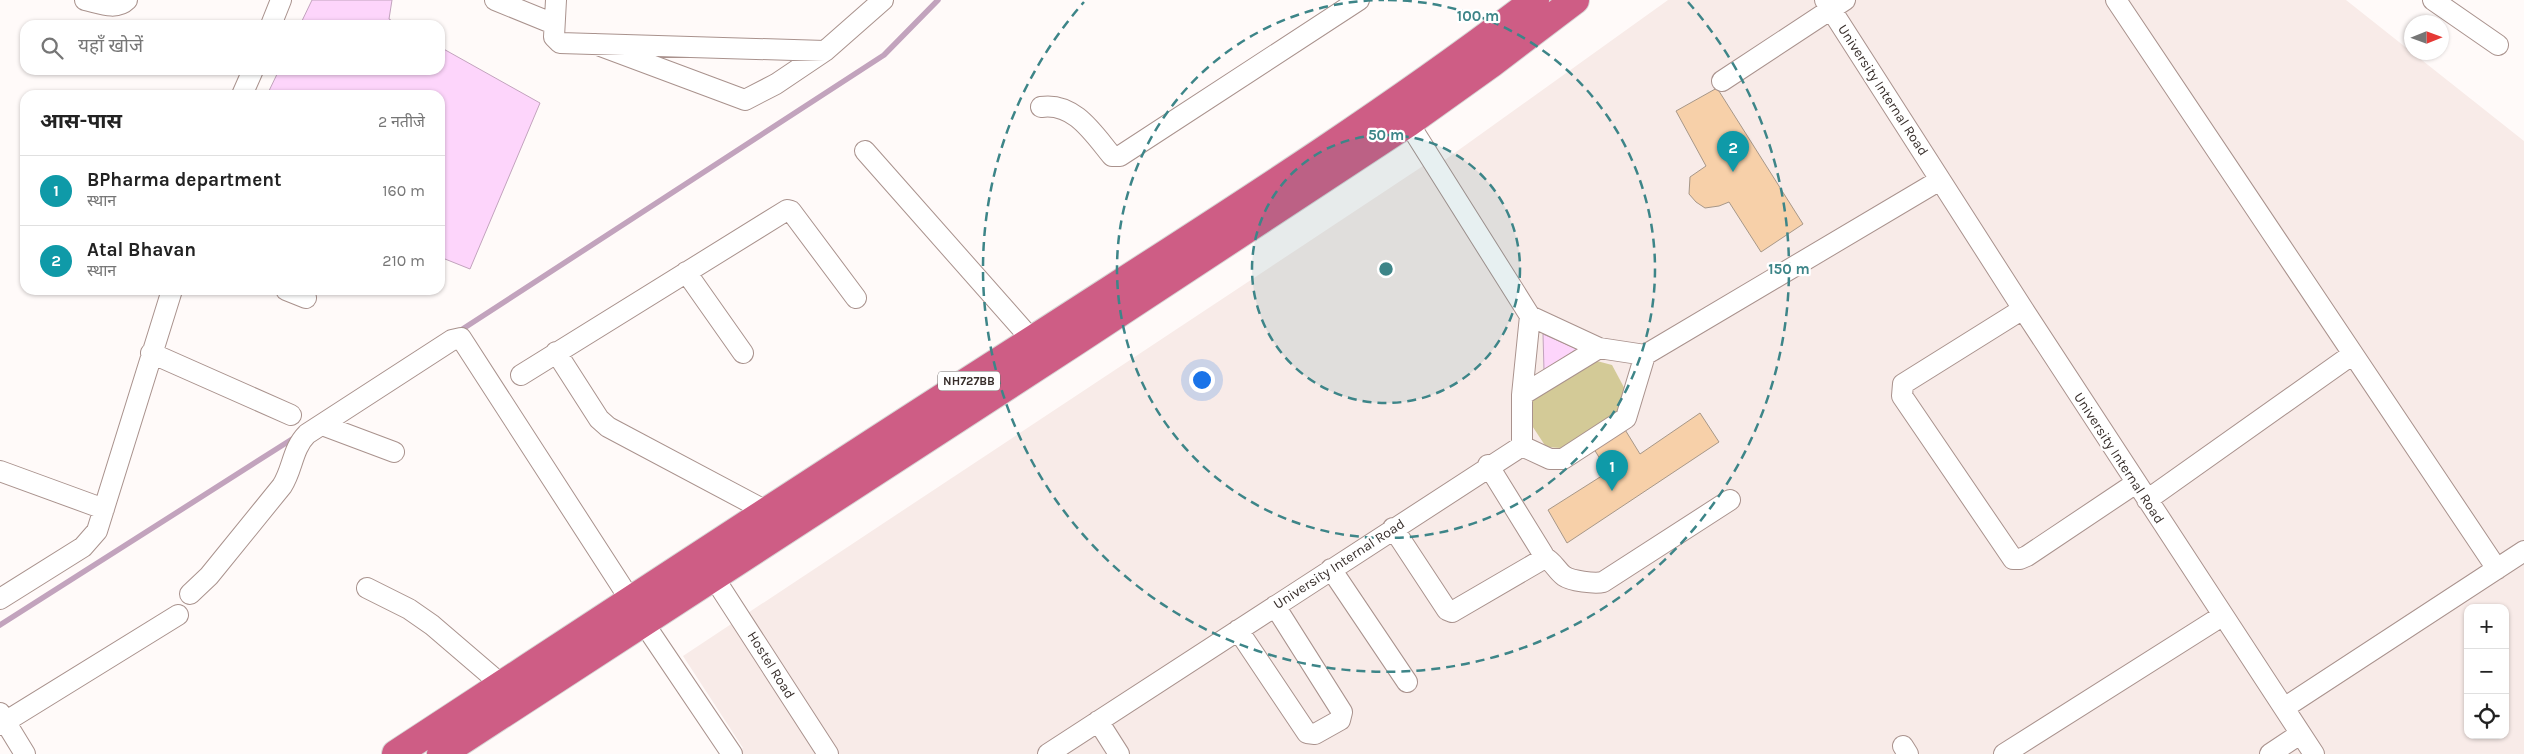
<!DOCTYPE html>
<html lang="hi">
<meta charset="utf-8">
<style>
:root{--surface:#fff;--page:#f6f6f6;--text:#222;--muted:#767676;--line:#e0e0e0;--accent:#3d8588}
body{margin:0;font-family:Karla,"Noto Sans Devanagari",sans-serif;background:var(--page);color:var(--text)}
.controls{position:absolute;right:15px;bottom:15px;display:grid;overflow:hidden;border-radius:10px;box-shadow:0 1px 4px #0004}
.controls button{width:45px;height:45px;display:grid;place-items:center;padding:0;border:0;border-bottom:1px solid var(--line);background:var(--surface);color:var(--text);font:25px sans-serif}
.compass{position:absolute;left:2404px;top:15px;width:45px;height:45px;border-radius:50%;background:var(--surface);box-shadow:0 1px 4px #0004;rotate:89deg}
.you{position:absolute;left:1201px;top:379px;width:18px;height:18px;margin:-12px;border:4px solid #fff;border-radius:50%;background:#1a73e8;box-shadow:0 0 0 8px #1a73e833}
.badge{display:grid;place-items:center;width:32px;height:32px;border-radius:50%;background:var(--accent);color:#fff;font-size:16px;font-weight:700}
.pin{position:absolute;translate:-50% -41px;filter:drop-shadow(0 1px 2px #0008)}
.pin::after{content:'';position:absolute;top:26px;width:18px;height:15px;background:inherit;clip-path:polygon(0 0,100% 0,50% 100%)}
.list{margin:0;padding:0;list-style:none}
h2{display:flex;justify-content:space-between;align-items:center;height:65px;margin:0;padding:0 20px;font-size:21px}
h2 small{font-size:16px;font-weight:400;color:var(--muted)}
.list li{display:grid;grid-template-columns:32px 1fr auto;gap:15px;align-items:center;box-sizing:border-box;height:70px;padding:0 20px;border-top:1px solid var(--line)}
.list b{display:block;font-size:19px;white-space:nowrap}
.list p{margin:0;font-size:16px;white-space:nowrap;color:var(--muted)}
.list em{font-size:16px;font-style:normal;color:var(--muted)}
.icon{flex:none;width:28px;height:28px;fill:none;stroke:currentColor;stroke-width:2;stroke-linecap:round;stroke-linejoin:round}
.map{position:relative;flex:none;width:2524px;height:754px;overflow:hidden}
.search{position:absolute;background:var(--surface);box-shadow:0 1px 4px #0004;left:20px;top:20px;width:425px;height:55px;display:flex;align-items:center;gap:12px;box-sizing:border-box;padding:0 18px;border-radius:15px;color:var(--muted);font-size:19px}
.panel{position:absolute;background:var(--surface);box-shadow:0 1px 4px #0004;left:20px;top:90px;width:425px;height:205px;border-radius:15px}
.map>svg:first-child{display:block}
.built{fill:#f8ebe8;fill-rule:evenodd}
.green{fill:#d3ca97}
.water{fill:#fdd5fb;stroke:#c2a3bd}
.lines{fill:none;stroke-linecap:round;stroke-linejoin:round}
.stream{stroke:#c2a3bd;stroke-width:5.5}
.building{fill:#f7d0a9;stroke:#a79788}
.minor-casing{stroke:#a9928d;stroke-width:22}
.highway-casing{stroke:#d7d5d5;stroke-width:30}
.minor{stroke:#fff;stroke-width:20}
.highway{stroke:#ce5d85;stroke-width:28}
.ring{fill:none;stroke:#3d8588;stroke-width:2.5;stroke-dasharray:9 6}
.labels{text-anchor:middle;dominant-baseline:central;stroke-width:4.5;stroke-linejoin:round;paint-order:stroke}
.shield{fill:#fff;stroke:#736d6b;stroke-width:1}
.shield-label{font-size:12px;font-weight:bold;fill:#372e2b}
.street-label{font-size:14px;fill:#372e2b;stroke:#fff}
.centre{fill:#3d8588;stroke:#fff;stroke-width:2.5}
.ring-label{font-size:15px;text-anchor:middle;font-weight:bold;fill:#3d8588;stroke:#fff;stroke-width:4.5;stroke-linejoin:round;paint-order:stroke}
</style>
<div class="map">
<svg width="2524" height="754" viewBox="0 0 2524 754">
<rect width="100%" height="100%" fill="#fffaf9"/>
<!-- built -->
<path class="built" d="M1668,0H2346L2524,141V754H731L743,748L683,656L1432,160L1435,167ZM2468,608H2505V735H2468Z"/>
<!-- green -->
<path class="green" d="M1593,360L1612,365L1627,393L1620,417L1574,449L1546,447L1527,418L1532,394Z"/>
<!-- water -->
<path class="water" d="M312,0H392L389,19L399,25H300Z
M440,47L540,103L470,269L440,257V95H267L279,70H440Z
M1543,334L1577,349L1544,371Z"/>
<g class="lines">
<!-- stream -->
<path class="stream" d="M458,332L884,55L938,0
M0,625L297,436"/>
</g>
<!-- building -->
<path class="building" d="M1717,88L1803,224L1761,252L1729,202L1719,206L1705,208L1696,202L1689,194L1690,177L1706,166L1676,111Z
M1700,413L1719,442L1567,543L1548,510L1608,472L1594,449L1624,428L1640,454Z"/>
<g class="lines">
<defs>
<path id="minor" d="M85,0C99,3 116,11 127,0
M495,0L554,24
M556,0L554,37L560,43L825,51
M1825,0L2023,309L2314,754
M2116,0L2497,569
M2433,0L2498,45
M271,25L281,0
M595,44L745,100L776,84L825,51L883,0
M1722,81L1845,0
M242,95L253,70
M1041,107C1074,102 1093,133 1112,156H1120L1359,0
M1401,111L1530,316L1599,348L1645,355L1940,180
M865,151L1032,340
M686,272L743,353
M286,290L306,298
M2023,309L1903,384L1902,396L2013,559H2020L2027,556L2136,483
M556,352L599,419L608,427L768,512
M151,353L291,415
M521,375L787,210L791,211L856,298
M1522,395L1599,348
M322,425L394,452
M1522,446L1550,459H1563L1626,418L1645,355
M1522,446V395L1530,316
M0,471L104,509
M2147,500L2353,354
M1393,528L1447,610L1452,612L1543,559V554L1488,465
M1544,557C1554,562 1556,570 1564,576C1571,581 1595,584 1603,582L1730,500
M707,567L828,754
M1331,569L1407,682
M367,588L409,609L432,625L502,685
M190,594L209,576L282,486C293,469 292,449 307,434L452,340L461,338L631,601
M0,599L83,547L97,531L172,290
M643,622L732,754
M1238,630L1307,733L1315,734L1340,720L1342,712L1275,606
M2284,708L2524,551
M0,713L25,754
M1098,721L1119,754
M0,725L178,615
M1903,746L1908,754
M1048,754L1522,446
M2004,754L2222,616
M2270,754L2300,734"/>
<path id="highway" d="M396,754C607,616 817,477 1029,342C1199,232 1374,123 1535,0
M441,754L1078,340L1408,123L1492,63L1575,0"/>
</defs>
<!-- minor casing -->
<use href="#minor" class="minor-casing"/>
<!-- highway casing -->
<use href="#highway" class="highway-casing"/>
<!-- minor -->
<use href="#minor" class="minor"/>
<!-- highway -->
<use href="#highway" class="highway"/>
</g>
<!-- distance rings -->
<circle cx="1386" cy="269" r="134" fill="#3d8588" fill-opacity=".12"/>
<g class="ring">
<circle cx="1386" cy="269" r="134"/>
<path d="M1388 0A269 269 0 1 1 1384 0"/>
<path d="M1688 2A403 403 0 1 1 1084 2"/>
</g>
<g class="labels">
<!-- shield labels -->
<rect class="shield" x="938" y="371.5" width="62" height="19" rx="4"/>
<g class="shield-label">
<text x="969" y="381">NH727BB</text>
</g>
<!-- street labels -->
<g class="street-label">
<text transform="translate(1883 90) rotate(57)">University Internal Road</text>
<text transform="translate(2119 458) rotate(57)">University Internal Road</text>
<text transform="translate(1339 564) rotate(-33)">University Internal Road</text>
<text transform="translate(771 665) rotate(58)">Hostel Road</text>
</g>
</g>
<circle cx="1386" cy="269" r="8" class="centre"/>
<g class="ring-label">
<text x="1478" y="21">100 m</text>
<text x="1386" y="140">50 m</text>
<text x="1789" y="274">150 m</text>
</g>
</svg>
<div class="controls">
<button>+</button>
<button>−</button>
<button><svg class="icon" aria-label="locate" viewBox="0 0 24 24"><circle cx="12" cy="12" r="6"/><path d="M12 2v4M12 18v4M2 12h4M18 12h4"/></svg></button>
</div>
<svg class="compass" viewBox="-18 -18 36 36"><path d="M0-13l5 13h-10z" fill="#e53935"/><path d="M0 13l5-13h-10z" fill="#767676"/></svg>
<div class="you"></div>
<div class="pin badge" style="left:1612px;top:491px;background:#0f9aa8">1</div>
<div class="pin badge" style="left:1733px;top:172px;background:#0f9aa8">2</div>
<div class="search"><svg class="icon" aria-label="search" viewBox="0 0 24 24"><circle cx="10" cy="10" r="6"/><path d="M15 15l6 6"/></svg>यहाँ खोजें</div>
<section class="panel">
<h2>आस-पास<small>2 नतीजे</small></h2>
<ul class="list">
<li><span class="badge" style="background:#0f9aa8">1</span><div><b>BPharma department</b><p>स्थान</p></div><em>160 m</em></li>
<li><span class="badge" style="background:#0f9aa8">2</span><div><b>Atal Bhavan</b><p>स्थान</p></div><em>210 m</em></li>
</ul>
</section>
</div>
